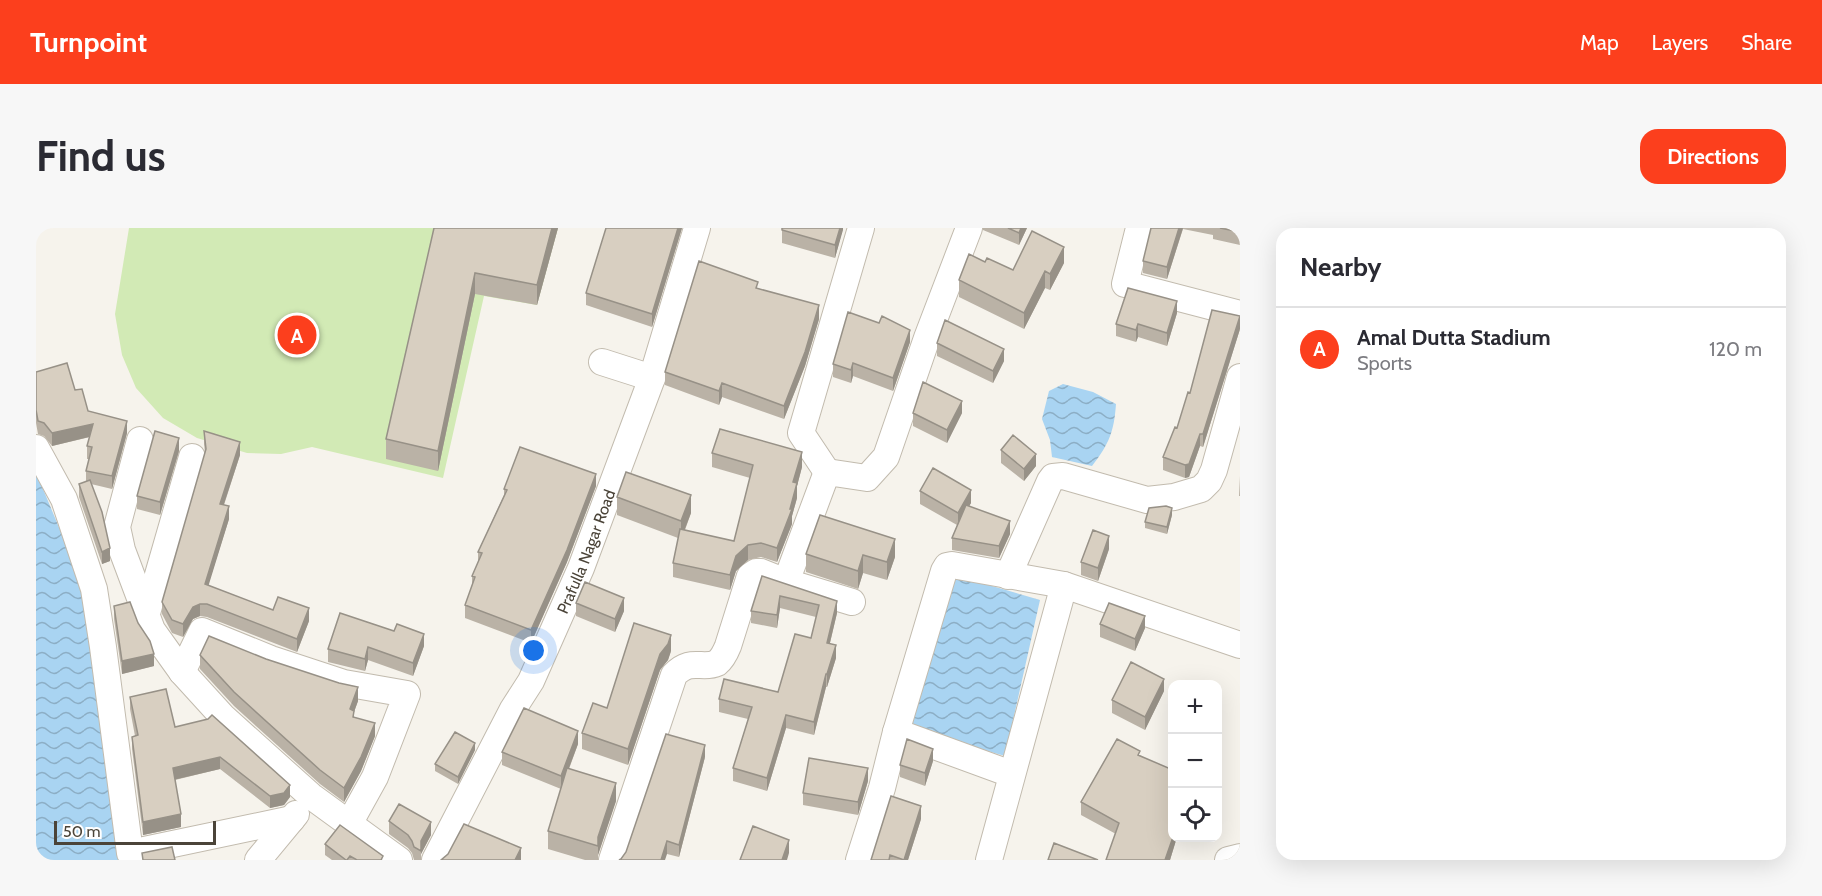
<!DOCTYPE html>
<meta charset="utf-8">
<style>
:root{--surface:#fff;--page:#f7f7f7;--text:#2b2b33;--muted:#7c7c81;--line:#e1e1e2;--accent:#fc3f1d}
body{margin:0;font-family:Cabin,sans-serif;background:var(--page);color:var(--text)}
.controls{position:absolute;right:18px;bottom:18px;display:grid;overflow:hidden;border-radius:12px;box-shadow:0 6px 24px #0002}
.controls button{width:54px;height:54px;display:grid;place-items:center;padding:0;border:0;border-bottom:2px solid var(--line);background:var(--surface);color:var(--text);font:30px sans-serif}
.scale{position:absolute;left:18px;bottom:15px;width:162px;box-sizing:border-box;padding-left:6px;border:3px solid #4b4439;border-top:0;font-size:16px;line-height:21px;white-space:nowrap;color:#4b4439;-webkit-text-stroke:4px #fff;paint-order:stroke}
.you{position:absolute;left:498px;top:423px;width:21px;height:21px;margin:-15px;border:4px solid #fff;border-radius:50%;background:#1a73e8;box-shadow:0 0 0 9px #1a73e833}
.badge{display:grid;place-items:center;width:39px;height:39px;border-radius:50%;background:var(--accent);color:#fff;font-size:20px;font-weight:700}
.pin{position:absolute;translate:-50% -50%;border:3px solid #fff;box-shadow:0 2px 6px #0006}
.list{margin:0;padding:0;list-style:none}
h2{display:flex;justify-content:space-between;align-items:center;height:78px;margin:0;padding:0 24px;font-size:26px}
h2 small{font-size:20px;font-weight:400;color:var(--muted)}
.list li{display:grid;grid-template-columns:39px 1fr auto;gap:18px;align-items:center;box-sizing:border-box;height:84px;padding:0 24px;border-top:2px solid var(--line)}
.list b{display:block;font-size:22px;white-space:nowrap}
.list p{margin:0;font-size:20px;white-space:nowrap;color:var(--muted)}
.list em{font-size:20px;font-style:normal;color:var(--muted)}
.icon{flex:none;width:33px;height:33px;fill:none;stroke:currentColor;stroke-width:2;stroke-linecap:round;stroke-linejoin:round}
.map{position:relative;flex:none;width:1204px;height:632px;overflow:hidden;border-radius:18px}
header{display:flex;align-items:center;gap:36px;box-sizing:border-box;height:84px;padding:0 30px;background:var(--accent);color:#fff}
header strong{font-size:28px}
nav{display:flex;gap:33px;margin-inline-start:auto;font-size:21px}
.intro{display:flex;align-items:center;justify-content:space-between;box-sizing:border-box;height:144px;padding:0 36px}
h1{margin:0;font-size:42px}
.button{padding:15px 27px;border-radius:18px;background:var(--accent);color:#fff;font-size:21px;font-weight:700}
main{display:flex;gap:36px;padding:0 36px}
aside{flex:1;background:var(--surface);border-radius:18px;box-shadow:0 6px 24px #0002}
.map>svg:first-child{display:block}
.pitch{fill:#d2eab5}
.water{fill:url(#water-waves)}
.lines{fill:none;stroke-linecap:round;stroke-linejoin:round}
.minor-casing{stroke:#c2bbae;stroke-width:28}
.minor{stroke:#fff;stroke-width:26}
.wall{fill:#bab2a6}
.shaded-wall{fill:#979187}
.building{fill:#d8cfc1;stroke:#979187;stroke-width:1.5}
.labels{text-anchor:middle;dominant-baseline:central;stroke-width:5;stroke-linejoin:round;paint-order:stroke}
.street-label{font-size:16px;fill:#4b4439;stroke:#fff}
</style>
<header>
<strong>Turnpoint</strong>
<nav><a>Map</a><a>Layers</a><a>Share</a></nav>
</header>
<div class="intro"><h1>Find us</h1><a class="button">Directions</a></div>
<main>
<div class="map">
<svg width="1204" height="632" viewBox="0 0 1204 632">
<defs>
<pattern id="water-waves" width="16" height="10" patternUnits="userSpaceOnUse" patternTransform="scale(1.5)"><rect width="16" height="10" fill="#a9d4f2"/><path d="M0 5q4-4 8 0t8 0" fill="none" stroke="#8caec5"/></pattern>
</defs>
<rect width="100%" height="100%" fill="#f6f3ec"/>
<!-- pitch -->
<path class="pitch" d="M93,0H522L501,77L448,68L407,250L276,219L245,226L211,225L161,210L127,190L100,160L86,127L79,86Z"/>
<!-- water -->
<path class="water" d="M1027,156L1057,164L1080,176C1078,204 1073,216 1056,238L1016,229L1014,212L1006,191L1013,163Z
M0,244L51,367L86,632H0Z
M911,345L1004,372L969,528L875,501Z"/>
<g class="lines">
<defs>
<g id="minor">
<path d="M1103,0L1089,56L1204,86"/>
<path d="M566,134L616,150"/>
<path d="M104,212L81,299L86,322L116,402L146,444L187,489L275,568L363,632"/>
<path d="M0,220L28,271L58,361L67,419L94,625L256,591"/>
<path d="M791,244L765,205L825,0"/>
<path d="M972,348L1014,253L1017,249L1027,248L1111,272L1138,269L1165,261L1173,253L1178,242L1204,149"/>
<path d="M750,354L791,244L831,250L850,229L891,110L933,0"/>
<path d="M111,385L156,229"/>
<path d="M146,444L166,403L235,431L308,455L371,466L339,549L313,596"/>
<path d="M975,546L860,504L908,343L911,338L916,337L1028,357L1204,417"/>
<path d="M222,632L260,586"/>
<path id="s1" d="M399,632L477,481L495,453L545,340L616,150L661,0"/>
<path d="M576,632L638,447C655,429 666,442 681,435C686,431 690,423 692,418L714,348L720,344H725L750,354L816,374"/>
<path d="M823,632L846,560L860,504"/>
<path d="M953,632L1028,357"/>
<path d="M1192,632L1204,629"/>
</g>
</defs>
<!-- minor casing -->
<use href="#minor" class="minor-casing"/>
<!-- minor -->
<use href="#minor" class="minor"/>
</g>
<!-- wall -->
<path class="wall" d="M398,0H522L501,77L439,66L402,243L350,231V211Z
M570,0H646L616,99L550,77V65Z
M807,0L799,30L746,15V2Z
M947,0H991L983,17L947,2Z
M1115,0H1204V17L1177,11V7L1147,1L1131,51L1107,45V33Z
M949,34L977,42L1028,35L1014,62L1009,60L988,101L923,69V52Z
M722,60L783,91L769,138L748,191L686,169L683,177L629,157V144Z
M1141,85L1131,118L1102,109L1100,114L1080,108V96Z
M1204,101L1167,219L1164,218L1153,249L1149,250L1127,242V229L1141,200L1154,165Z
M874,114L857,163L817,148L815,155L797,149V136Z
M901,115L968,133L957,155L901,128Z
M0,144L39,162L52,183L91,205L76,261L55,256L74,333L66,336L43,269V256L50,254V243L53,231H51V218L54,209L16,218L8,208L2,206L0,195Z
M877,185H926L911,215L877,198Z
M168,203L204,227L188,277L193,291L172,357L237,382L273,393L261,424L171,389L164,388L157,391L147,409L136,405L126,386V374L169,225L168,216Z
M965,222L1000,238L988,253L965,235Z
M143,223L124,287L101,281V268Z
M676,225L766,239L761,258V270L756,288V296L741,334L725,329L712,332L700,343L694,362L637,349V335L642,310L581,287V269L655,285L649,302L698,313L714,250L676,239Z
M1204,248V268H1203Z
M560,258L531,334L495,415L429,390V377L436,357V348L442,335V324L468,267V261Z
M884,263L935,275L933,278L974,306L963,330L916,322V310L921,297L884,276Z
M784,287L859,329L851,352L827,345L822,361L770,344V326Z
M1136,287L1131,306L1109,300V294Z
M1073,321L1062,353L1045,347V334Z
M726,348L801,385L794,415L800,430L791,459H790L778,507L750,500L731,563L697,553V540L712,491L683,484V471L742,464L775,410L780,389L744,380L741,400L715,395V383Z
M540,375L588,383L579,404L540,388Z
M78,378L102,395L118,438L86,446L78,391Z
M304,385L388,418L377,448L332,432L329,443L292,434V421Z
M1064,396L1109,400L1099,423L1064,409Z
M635,423L632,432L624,442L592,537L546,521V505L571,480Z
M164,427L322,473L318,484V490L339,508L325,543L308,574L284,556L198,478L164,441Z
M1128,463L1109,502L1076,485V472Z
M94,469L139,499L254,569L248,577L234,580L184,541L139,552L145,599L107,607L96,521V509L99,508L94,481Z
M542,516L533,541L580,573L562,627V632H549L512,621V603L525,561L466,537V524Z
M439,522L422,556L399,543V536Z
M1104,527L1141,609L1134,632H1070L1080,606L1045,587V574Z
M669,529L643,629L631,626L585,631Z
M897,533L889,558L864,549V537Z
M832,553L822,587L767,577V565Z
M885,591L872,632H835Z
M353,593L395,607L385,626V632H378L376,625L372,620L353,606Z
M289,616L347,632H296L289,627Z"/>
<!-- shaded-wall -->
<path class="shaded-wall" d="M516,0H522L501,77V57Z
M642,0H646L616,99V86Z
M804,0H807V2L799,30V17Z
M985,0H991L983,17V5Z
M1143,0H1147L1131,51V39Z
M1028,19V35L1014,62V46Z
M1009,43V60L988,101V85Z
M439,45V66L402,243V223Z
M1141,73V85L1131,118V105Z
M783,77V91L769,138L748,191V178Z
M1204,88V101L1167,219V206Z
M1102,96V109L1100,114V102Z
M874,102V114L857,163V150Z
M968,121V133L957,155V143Z
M817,135V148L815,155V142Z
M686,155V169L683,177V163Z
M926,173V185L911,215V202Z
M91,193V205L76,261V248Z
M57,196V208L16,218V205Z
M1164,206V218L1153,249L1149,250V237Z
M143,210V223L124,287V274Z
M204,214V227L184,288V276Z
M766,224V239L761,258V270L756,288V296L741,334V320L754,281L757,254Z
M1000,226V238L988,253V241Z
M560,246V258L531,334L495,415V402Z
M935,262V275L922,298V285Z
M655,267V285L645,311V293Z
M193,278V291L169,369V356Z
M1136,280V287L1131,306V299Z
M974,293V306L963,330V318Z
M1073,308V321L1062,353V340Z
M859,311V329L851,352V334Z
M712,317V332L700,343L694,362V347L700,328Z
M74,320V333L66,336V324Z
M827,327V345L822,361V343Z
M744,368V380L741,400V387Z
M588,370V383L579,404V391Z
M801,373V385L791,427V415Z
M164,376V388L157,391L147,409V396L157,379Z
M273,380V393L261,424V411Z
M1109,388V400L1099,423V411Z
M388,406V418L377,448V435Z
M635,407V423L632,432L624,442L592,537V521L624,426Z
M800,417V430L791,459V446Z
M332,419V432L329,443V431Z
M118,426V438L86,446V433Z
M790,446V459L778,507V494Z
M1128,451V463L1109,502V489Z
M322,459V473L318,484V497L314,481Z
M750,487V500L731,563V550Z
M339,495V508L325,543L308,574V560Z
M542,503V516L525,561V548Z
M439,515V522L422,556V549Z
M669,517V529L643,629V617Z
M897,521V533L889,558V545Z
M184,529V541L137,552V540Z
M832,540V553L822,587V574Z
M580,555V573L562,627V632V609Z
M254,557V569L248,577L234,580V568Z
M885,578V591L872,632H868Z
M145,586V599L107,607V594Z
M395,594V607L385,626V632V613Z
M1137,609H1141L1134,632H1129Z
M753,612V625L751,632H746Z
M631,613V626L629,632H625Z
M485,620V632H479Z"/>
<!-- building -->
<path class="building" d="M398,0H516L501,57L439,45L402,223L350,211Z
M570,0H642L616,86L550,65Z
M746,0H804L799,17L746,2Z
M972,0H985L983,5Z
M1115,0H1143L1131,39L1107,33Z
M1184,0H1204V4Z
M996,3L1028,19L1014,46L1009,43L988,85L923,52L933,26L949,34L951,30L977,42Z
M663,33L722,54L720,60L783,77L769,124L748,178L686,155L683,163L629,144Z
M1092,60L1141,73L1131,105L1102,96L1100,102L1080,96Z
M1176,82L1204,88L1167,206H1164L1153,236L1149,237L1127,229L1139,199L1141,200L1152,164L1154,165Z
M812,84L843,95L846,88L874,102L857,150L817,135L815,142L797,136Z
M909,92L968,121L957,143L901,115Z
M31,135L39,162L46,161L52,183L91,193L76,248L50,243L56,219L51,218L57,196L16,205L8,195L2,193L0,182V144Z
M887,154L926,173L911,202L877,185Z
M684,201L766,224L757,254L761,255L754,281H756L741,320L725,315L712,317L700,328L694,347L637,335L644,301L698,313L717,237L676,225Z
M119,203L143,210L124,274L101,268Z
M168,203L204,214L184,276L193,278L169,356L237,382L242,369L273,380L261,411L171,376H164L157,379L147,396L136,392L126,374L170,221Z
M977,207L1000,226L988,241L965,222Z
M484,219L560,246L531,322L495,402L429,377L439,349L436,348L446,325L442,324L471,262L468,261Z
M897,240L935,262L922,285L884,263Z
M590,244L655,267L645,293L581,269Z
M54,252L66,284L74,320L66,324L43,256Z
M930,277L974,293L963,318L916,310Z
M1130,278L1136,280L1131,299L1109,294L1113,280Z
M784,287L859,311L851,334L827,327L822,343L770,326Z
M1057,302L1073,308L1062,340L1045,334Z
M726,348L801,373L791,415L800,417L791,446H790L778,494L750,487L731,550L697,540L716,479L683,471L688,451L742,464L759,406L775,410L783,377L744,368L741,387L715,383Z
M549,354L588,370L579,391L540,375Z
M94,374L102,395L114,413L118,426L86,433L78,378Z
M1073,375L1109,388L1099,411L1064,396Z
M304,385L358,403L361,396L388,406L377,435L332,419L329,431L292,421Z
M598,395L635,407L632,416L624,426L592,521L546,505L557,475L571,480Z
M173,408L230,431L303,455L322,459L314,481L318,483L317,489L339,495L325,529L308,560L284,542L198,464L164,427Z
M1095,434L1128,451L1109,489L1076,472Z
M130,461L139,499L172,491L176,487L254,557L248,565L234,568L184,529L137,540L145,586L107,594L96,509L102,507L94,469Z
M488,480L542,503L525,548L466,524Z
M419,504L439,515L422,549L399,536Z
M630,506L669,517L643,617L631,613L625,632H583L585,631L590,624Z
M871,511L897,521L889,545L864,537Z
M1081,511L1104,523L1102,527L1137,542V609L1129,632H1070L1083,595L1045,574Z
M773,530L832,540L822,574L767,565Z
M531,540L580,555L562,609V618L512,603Z
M855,568L885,578L868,632L854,627L853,632H835Z
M363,576L395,594L385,613V623L378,619L376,613L372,607L353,593Z
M428,596L485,620L479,632H405L412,626Z
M304,597L347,628L345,632H321L314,628L311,632H310L289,616Z
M717,598L753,612L746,632H704Z
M1018,615L1062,632H1012Z
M136,619L139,632H107L106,625Z"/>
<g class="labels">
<!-- street labels -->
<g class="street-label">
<text stroke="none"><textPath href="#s1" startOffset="344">Prafulla Nagar Road</textPath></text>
</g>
</g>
</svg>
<div class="controls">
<button>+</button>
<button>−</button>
<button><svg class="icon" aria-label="locate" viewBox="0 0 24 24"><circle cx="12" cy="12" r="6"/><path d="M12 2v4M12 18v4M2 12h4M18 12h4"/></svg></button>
</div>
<div class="scale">50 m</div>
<div class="you"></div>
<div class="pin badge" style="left:261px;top:107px">A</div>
</div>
<aside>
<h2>Nearby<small></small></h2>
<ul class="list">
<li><span class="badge">A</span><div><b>Amal Dutta Stadium</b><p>Sports</p></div><em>120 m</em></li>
</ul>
</aside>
</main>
